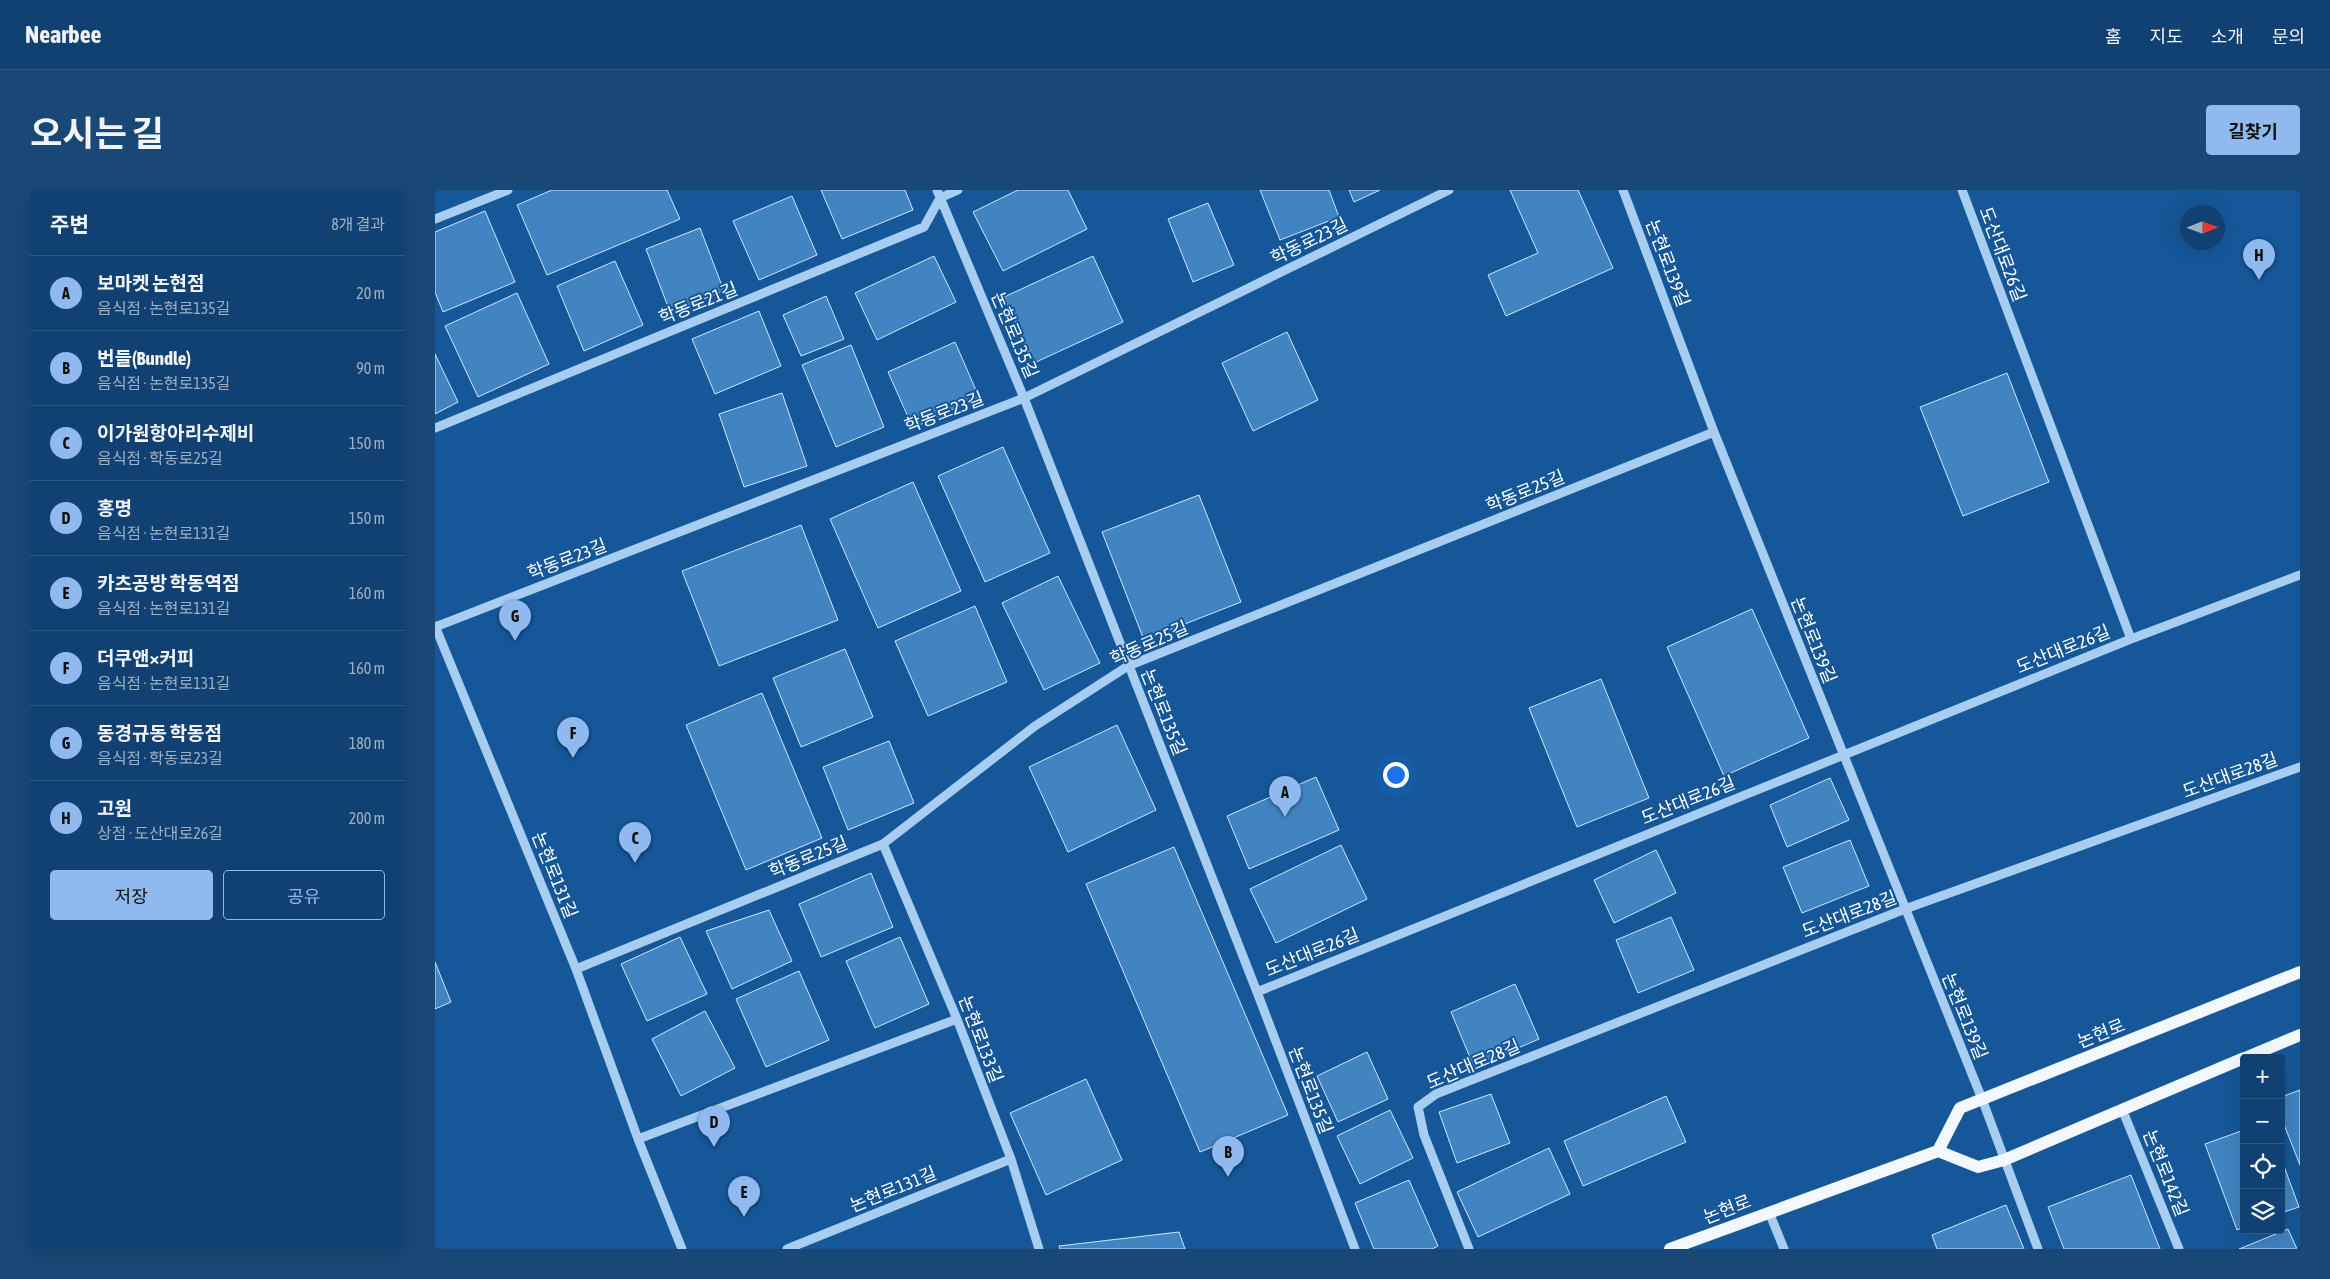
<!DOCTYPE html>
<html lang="ko">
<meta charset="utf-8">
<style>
:root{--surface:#104172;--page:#194877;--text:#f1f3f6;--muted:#9cafc4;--line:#305a84;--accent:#90b9f0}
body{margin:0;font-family:"Asap Condensed","Noto Sans KR",sans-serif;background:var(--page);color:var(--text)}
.controls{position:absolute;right:15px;bottom:15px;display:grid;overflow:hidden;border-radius:5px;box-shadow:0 5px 20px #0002}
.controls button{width:45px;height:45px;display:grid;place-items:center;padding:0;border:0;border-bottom:1px solid var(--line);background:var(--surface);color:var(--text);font:25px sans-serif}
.compass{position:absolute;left:1745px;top:15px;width:45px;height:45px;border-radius:50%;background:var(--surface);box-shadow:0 5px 20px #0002;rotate:89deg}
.you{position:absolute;left:960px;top:584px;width:18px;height:18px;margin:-12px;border:4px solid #fff;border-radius:50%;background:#1a73e8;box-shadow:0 0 0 8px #1a73e833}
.badge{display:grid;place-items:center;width:32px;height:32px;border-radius:50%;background:var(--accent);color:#111;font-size:16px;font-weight:700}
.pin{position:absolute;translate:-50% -41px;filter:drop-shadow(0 1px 2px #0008)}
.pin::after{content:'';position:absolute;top:26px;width:18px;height:15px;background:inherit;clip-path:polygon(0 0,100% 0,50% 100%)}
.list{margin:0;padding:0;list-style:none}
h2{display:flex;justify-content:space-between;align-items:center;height:65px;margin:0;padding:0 20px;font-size:21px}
h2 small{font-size:16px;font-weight:400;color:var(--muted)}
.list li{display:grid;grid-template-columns:32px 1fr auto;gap:15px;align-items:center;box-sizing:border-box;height:75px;padding:0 20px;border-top:1px solid var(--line)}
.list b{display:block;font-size:19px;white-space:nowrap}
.list p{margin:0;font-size:16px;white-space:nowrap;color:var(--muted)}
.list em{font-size:16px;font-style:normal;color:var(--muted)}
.actions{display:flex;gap:10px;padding:15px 20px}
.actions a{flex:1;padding:11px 0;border:1px solid var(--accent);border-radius:5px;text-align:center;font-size:18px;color:var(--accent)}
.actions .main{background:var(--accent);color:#111}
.icon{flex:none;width:28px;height:28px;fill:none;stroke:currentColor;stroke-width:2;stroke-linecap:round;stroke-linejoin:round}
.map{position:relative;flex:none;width:1865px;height:1059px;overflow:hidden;border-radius:5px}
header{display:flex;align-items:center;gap:30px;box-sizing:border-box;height:70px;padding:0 25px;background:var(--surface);border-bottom:1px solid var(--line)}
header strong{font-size:24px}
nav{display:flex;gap:28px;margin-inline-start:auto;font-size:18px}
.intro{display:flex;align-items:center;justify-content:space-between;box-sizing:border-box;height:120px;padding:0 30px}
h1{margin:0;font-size:35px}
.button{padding:12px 22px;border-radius:5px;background:var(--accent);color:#111;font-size:18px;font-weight:700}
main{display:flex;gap:30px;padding:0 30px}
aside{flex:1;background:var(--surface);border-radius:5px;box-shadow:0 5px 20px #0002}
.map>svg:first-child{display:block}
.building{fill:#4283c1;stroke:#cfe7fd}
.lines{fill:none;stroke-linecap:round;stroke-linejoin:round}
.minor{stroke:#a7cef2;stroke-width:9}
.major{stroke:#f3f8ff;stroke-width:12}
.labels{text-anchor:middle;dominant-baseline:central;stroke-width:4;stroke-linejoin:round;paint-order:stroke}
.street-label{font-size:18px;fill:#fff;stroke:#155798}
</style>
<header>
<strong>Nearbee</strong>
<nav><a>홈</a><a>지도</a><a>소개</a><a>문의</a></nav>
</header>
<div class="intro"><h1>오시는 길</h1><a class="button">길찾기</a></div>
<main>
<aside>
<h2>주변<small>8개 결과</small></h2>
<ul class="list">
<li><span class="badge">A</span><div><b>보마켓 논현점</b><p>음식점 · 논현로135길</p></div><em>20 m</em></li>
<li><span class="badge">B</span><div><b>번들(Bundle)</b><p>음식점 · 논현로135길</p></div><em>90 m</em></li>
<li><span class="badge">C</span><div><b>이가원항아리수제비</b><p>음식점 · 학동로25길</p></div><em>150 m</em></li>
<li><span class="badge">D</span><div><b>홍명</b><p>음식점 · 논현로131길</p></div><em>150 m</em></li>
<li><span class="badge">E</span><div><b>카츠공방 학동역점</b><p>음식점 · 논현로131길</p></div><em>160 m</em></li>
<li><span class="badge">F</span><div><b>더쿠앤×커피</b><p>음식점 · 논현로131길</p></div><em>160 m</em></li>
<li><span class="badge">G</span><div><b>동경규동 학동점</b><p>음식점 · 학동로23길</p></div><em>180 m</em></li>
<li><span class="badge">H</span><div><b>고원</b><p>상점 · 도산대로26길</p></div><em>200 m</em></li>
</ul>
<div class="actions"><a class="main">저장</a><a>공유</a></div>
</aside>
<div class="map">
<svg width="1865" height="1059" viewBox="0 0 1865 1059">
<rect width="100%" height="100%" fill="#155798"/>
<!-- building -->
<path class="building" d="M117,0H232L245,29L112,85L82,15Z
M386,0H470L478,20L407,49Z
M583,0H633L652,39L568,81L538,22Z
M825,0H894L904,27L845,50Z
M914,0H945L919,12Z
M1075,0H1143L1178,78L1071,126L1053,85L1103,63Z
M357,6L382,65L324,90L298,31Z
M773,13L799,75L758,92L733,29Z
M50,21L80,92L8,122L0,102V42Z
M265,38L289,101L235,122L211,59Z
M499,66L521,112L442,150L420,103Z
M658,66L688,132L599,173L569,107Z
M180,71L208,135L149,161L122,96Z
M82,103L114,174L43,207L10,136Z
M391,106L409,149L366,166L348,125Z
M324,121L346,176L280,204L257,149Z
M852,142L883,210L818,241L787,173Z
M520,152L544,207L478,238L453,182Z
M416,155L449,237L401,257L367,175Z
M0,164L23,212L0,224Z
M1572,183L1614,292L1528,326L1485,217Z
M347,203L372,276L309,297L284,224Z
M568,257L615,363L550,392L503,286Z
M478,292L526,401L443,438L395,329Z
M764,305L806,412L709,450L667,342Z
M366,335L403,430L284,476L247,381Z
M623,386L665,473L609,500L567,413Z
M540,416L572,492L493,526L460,451Z
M1317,419L1374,548L1289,586L1232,457Z
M410,459L438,527L366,557L338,488Z
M1166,489L1214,608L1142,637L1094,518Z
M327,503L387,648L311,680L251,535Z
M682,535L721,620L633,662L594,577Z
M454,551L479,613L413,640L388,577Z
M881,587L904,640L814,679L792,626Z
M1395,588L1414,630L1352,657L1335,615Z
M1415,650L1434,696L1367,723L1348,677Z
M906,655L932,709L841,753L815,699Z
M739,657L853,925L765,962L651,694Z
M1221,660L1241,703L1179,733L1159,690Z
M436,683L458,737L386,767L364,714Z
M334,720L357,771L297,799L271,741Z
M1236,727L1259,780L1203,803L1181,750Z
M245,747L272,804L212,831L186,774Z
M465,747L494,814L440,838L411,771Z
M0,772L16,812L0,819Z
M364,781L394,850L331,877L301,809Z
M1080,794L1104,849L1039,877L1016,822Z
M270,821L300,878L246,906L217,849Z
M932,862L953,909L903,932L882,886Z
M651,889L687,970L611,1005L575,923Z
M1865,900V975L1846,927V907Z
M1056,904L1075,953L1022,973L1004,922Z
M1231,906L1251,952L1148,996L1129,951Z
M955,920L978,968L925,994L902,946Z
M1809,940V1037L1802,1040L1770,954Z
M1114,958L1135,1004L1043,1047L1022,1002Z
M1846,968L1864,1017L1846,1023Z
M1696,985L1725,1059H1629L1613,1017Z
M974,990L1003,1056L997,1059H939L920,1013Z
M1571,1015L1589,1059H1502L1497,1045Z
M1853,1039L1862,1059H1804Z
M744,1042L750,1059H625L624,1056Z"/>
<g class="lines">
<!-- minor -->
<path class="minor" d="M502,0L589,208L822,802L920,1059
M1188,0L1279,242L1547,909L1603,1059
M1527,0L1696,449
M0,29L73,0
M0,238L489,37L505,8L523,0
M0,436L141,779L203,949L247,1059
M0,437L589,208L1014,0
M448,654L522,829L576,969L604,1059
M141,779L448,654L600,536L693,476L1279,242
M822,802L1696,449L1865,385
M1687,919L1744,1059
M203,949L522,829
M1334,1022L1349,1059
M352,1059L576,969
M1034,1059L989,945L983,917L1001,904L1470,719L1865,577"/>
<!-- major -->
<path class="major" d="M1810,868L1865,845
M1503,961L1525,918L1865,782
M1235,1059L1503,961L1543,977L1569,970L1809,868"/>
</g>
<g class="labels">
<!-- street labels -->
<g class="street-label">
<text transform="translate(874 51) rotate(-26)">학동로23길</text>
<text transform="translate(1568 64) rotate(69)">도산대로26길</text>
<text transform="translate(1233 73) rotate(69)">논현로139길</text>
<text transform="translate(263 113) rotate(-22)">학동로21길</text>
<text transform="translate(580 145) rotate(67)">논현로135길</text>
<text transform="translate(509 222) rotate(-21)">학동로23길</text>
<text transform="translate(1090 301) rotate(-22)">학동로25길</text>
<text transform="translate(132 369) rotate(-21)">학동로23길</text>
<text transform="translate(1379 450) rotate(68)">논현로139길</text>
<text transform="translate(714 453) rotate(-24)">학동로25길</text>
<text transform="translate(1628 459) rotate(-22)">도산대로26길</text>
<text transform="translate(729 522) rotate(68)">논현로135길</text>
<text transform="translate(1795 585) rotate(-20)">도산대로28길</text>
<text transform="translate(1253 610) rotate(-22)">도산대로26길</text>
<text transform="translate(373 667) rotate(-22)">학동로25길</text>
<text transform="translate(120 685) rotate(68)">논현로131길</text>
<text transform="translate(1414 724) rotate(-21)">도산대로28길</text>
<text transform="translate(877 762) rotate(-22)">도산대로26길</text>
<text transform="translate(1530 826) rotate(68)">논현로139길</text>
<text transform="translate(1666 843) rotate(-22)">논현로</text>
<text transform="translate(546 849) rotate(69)">논현로133길</text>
<text transform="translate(1038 874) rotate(-23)">도산대로28길</text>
<text transform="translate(876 900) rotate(69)">논현로135길</text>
<text transform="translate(1731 983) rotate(68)">논현로142길</text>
<text transform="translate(458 999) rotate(-22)">논현로131길</text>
<text transform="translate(1292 1019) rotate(-21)">논현로</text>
</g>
</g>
</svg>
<div class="controls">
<button>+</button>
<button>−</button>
<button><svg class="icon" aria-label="locate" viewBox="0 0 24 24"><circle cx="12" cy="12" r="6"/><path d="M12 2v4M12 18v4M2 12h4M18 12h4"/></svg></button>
<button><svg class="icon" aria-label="layers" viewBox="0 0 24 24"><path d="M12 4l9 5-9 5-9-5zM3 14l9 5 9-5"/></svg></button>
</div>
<svg class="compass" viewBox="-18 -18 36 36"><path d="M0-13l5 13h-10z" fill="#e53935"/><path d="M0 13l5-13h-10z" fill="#9cafc4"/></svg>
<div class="you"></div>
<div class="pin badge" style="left:850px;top:627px">A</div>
<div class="pin badge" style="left:793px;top:987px">B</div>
<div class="pin badge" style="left:200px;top:673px">C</div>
<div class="pin badge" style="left:279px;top:957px">D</div>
<div class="pin badge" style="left:309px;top:1027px">E</div>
<div class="pin badge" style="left:138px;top:568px">F</div>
<div class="pin badge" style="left:80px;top:451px">G</div>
<div class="pin badge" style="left:1824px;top:90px">H</div>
</div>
</main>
